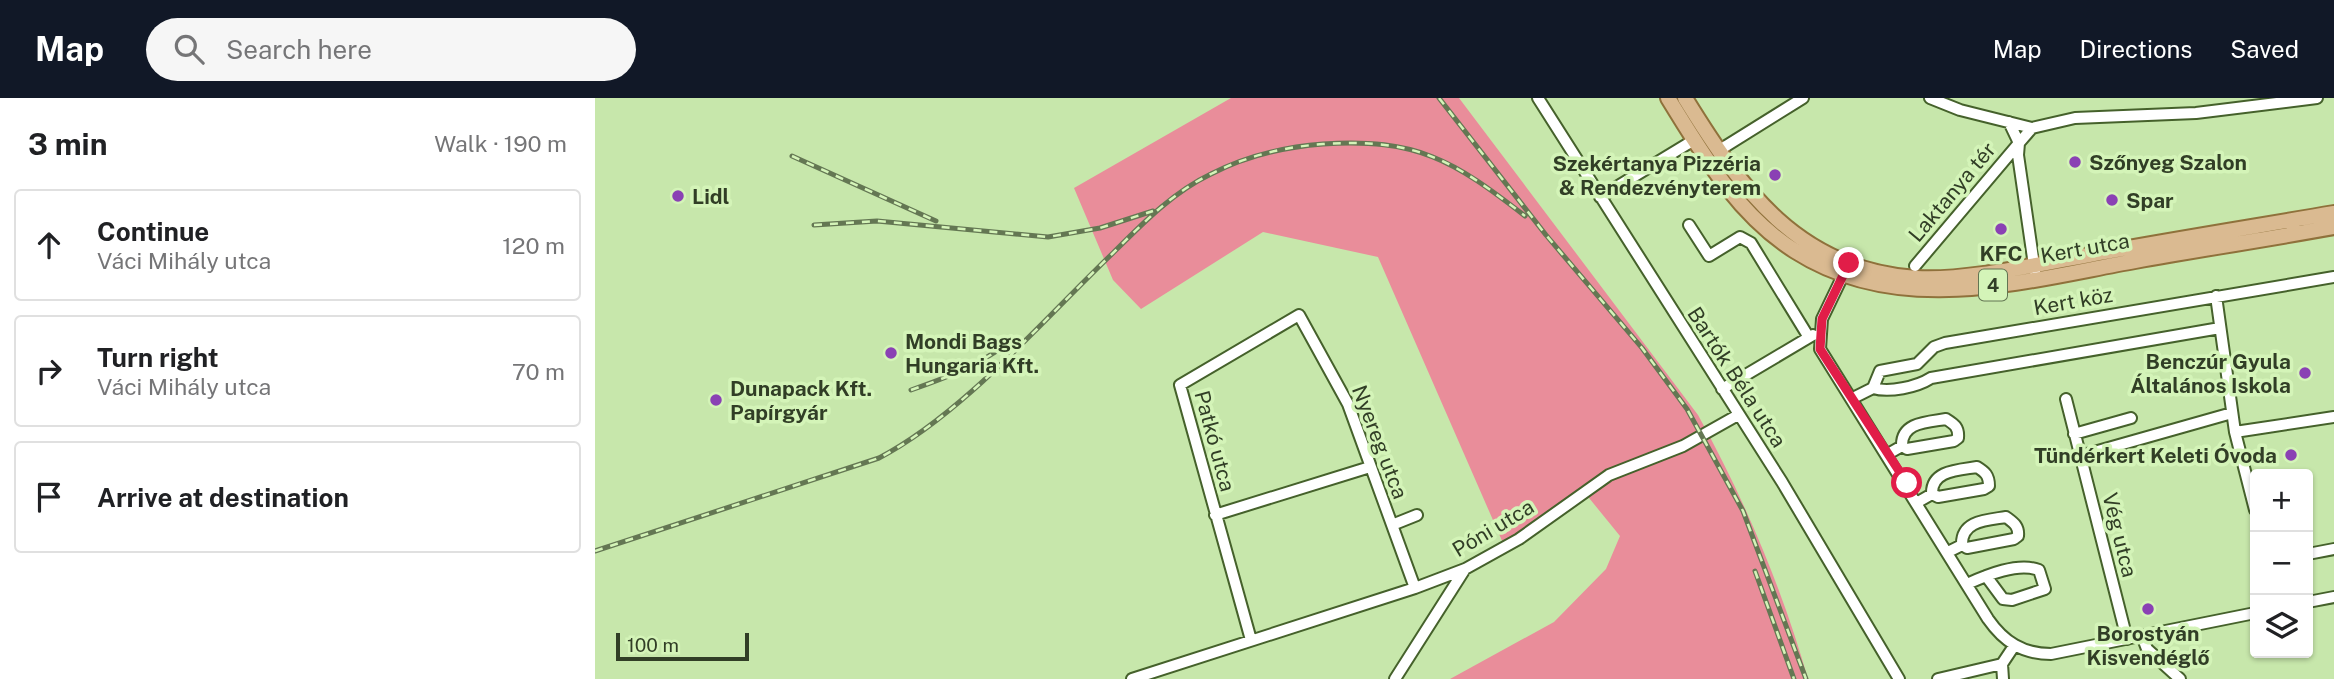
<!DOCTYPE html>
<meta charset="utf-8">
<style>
:root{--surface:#fff;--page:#f6f6f6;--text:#202124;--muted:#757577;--line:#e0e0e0;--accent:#111827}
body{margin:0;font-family:"Public Sans",sans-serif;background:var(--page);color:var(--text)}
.controls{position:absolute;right:21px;bottom:21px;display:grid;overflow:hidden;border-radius:7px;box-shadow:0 2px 5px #0004}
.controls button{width:63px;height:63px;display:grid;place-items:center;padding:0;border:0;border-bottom:2px solid var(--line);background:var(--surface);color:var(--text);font:35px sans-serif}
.scale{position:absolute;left:21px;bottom:18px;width:133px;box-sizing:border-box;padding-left:7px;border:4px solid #313e26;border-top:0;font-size:19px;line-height:24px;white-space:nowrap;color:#313e26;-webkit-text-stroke:5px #d4f4b8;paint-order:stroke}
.stop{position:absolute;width:21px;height:21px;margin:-16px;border:5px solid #e11d48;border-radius:50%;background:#fff}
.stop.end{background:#e11d48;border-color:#fff;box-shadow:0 2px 7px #0008}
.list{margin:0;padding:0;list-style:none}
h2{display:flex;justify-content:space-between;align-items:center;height:91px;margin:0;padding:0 28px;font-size:30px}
h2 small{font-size:23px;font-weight:400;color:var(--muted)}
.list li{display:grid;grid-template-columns:46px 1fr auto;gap:21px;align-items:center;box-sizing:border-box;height:112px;margin:0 14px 14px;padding:0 14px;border:2px solid var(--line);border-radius:7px}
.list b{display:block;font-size:26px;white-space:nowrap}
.list p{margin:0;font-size:23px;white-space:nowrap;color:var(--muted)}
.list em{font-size:23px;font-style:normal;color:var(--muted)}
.icon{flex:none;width:38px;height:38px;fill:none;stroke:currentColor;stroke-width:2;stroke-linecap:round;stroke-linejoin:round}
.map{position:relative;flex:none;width:1739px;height:581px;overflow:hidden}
header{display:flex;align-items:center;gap:42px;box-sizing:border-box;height:98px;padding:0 35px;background:var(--accent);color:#fff}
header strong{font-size:33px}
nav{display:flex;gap:38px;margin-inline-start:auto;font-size:24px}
.search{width:490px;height:63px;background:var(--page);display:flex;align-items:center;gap:18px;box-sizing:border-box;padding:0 24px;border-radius:38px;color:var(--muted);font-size:26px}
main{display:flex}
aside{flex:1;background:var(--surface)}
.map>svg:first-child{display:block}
.green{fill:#e98d9a}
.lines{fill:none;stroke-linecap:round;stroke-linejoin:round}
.minor-casing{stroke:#45612b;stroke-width:14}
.major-casing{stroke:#8f713b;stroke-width:18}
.minor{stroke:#fff;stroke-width:10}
.major{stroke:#daba91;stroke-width:14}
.rail-casing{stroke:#647753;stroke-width:5}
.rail{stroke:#d4f4b8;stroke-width:2.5;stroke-dasharray:8;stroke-linecap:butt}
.route{stroke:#e11d48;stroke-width:9}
.poi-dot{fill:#8a41b4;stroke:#d4f4b8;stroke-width:2.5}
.labels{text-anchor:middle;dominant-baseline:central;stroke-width:7;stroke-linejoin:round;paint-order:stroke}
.shield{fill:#d4f4b8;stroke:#627552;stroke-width:2}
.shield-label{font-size:19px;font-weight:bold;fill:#313e26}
.poi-label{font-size:21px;font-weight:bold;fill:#313e26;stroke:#d4f4b8;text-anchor:start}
.street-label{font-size:21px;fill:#313e26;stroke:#d4f4b8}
</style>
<header>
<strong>Map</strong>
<div class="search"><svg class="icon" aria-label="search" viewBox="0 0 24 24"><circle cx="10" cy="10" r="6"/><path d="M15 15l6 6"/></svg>Search here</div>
<nav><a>Map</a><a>Directions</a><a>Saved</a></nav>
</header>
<main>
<aside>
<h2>3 min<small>Walk · 190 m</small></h2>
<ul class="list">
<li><svg class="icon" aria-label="ahead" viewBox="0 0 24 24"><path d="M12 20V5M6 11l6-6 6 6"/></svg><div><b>Continue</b><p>Váci Mihály utca</p></div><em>120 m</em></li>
<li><svg class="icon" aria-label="right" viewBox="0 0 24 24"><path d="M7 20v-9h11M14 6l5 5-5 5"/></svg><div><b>Turn right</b><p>Váci Mihály utca</p></div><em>70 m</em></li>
<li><svg class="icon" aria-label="arrive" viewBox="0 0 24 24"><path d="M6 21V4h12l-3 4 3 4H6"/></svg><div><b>Arrive at destination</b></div></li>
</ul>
</aside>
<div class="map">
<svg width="1739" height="581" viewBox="0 0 1739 581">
<rect width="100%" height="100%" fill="#c7e7ab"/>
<!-- green -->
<path class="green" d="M636,0H864L1103,317C1149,400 1187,490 1213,581H855L959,524L1011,471L1025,438L990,395L908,445L783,159L668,134L546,211L518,182L479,90Z"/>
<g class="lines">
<defs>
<path id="minor" d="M943,0L1187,384L1304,581
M1335,0L1365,12L1437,30L1480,20L1601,15L1722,0
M1437,30L1424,45L1423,57L1440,174
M1123,53L1208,0
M1005,99L1099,42
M1094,127L1114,158L1145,139L1156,145L1213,238
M1320,168L1424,45L1414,24
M1252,169L1227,221L1225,251L1393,521C1409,544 1428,556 1456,556L1660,515
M1621,198L1640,334L1660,412
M1278,290L1285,273L1322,266L1339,249L1350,245L1739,179
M1127,291L1218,237
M1258,300L1278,290C1294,295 1322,289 1336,280L1625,230
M1471,301L1532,541
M1640,334L1739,319
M1479,336L1536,320
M1293,356L1307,348L1312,351L1359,343L1363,340C1364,329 1359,326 1351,321C1333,324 1306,324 1307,348
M1485,358L1637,315
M1323,404L1337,396L1343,399L1389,391L1394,388C1394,377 1390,374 1382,369C1364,372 1336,372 1337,396
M620,417L775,369
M797,427L822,417
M1353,454L1367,447L1372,450L1419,441L1423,438C1424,428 1419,425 1411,419C1393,422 1366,422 1367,447
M1713,456L1739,451
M1372,486C1392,477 1423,464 1444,472L1450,491L1417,502L1408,501L1391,478
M1713,504L1739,499
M1547,538L1552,551L1585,581
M656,542L585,287L704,217L753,306L820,490
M537,581L820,490L870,471L924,441L1014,377L1088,348L1143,317
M800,581L870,471
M1343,581L1407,566
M1408,581L1407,566L1419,548"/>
<path id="major" d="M1073,0C1109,58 1142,116 1200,153C1305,220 1428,183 1540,163C1606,151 1673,141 1739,129
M1090,0C1146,91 1203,172 1321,180C1373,183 1442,166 1494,157C1575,142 1657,129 1739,115"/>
</defs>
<!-- minor casing -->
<use href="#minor" class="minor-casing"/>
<!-- major casing -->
<use href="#major" class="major-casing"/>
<!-- minor -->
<use href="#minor" class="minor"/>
<!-- major -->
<use href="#major" class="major"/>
<defs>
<path id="rail" d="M844,0L951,137L1047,250L1092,311L1148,413L1211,581
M197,58L341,123
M219,127L282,123L453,139L505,130L558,113
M316,292C350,280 381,269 410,247
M0,453L284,360C368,316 448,222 518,155C547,126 578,94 616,76C651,58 689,49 728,46C822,40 858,62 930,118
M1160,473L1199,581"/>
</defs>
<!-- rail casing -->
<use href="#rail" class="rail-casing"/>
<!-- rail -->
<use href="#rail" class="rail"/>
</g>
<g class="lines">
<!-- route -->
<path class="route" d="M1254,165L1227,221L1225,251L1312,385"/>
</g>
<!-- markers -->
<g class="poi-dot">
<circle cx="1480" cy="64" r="7"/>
<circle cx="1180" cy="77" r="7"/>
<circle cx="83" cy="98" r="7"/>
<circle cx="1517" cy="102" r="7"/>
<circle cx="1406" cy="131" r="7"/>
<circle cx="296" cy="255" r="7"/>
<circle cx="1710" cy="275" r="7"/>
<circle cx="121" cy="302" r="7"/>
<circle cx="1696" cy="357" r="7"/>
<circle cx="1553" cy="511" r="7"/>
</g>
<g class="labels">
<!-- shield labels -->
<rect class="shield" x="1384" y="171.5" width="28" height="31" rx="5"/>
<g class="shield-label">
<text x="1398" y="187">4</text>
</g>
<!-- poi labels -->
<g class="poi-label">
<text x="1494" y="64">Szőnyeg Szalon</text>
<text x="1166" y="65" text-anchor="end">Szekértanya Pizzéria<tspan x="1166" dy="24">&amp; Rendezvényterem</tspan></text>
<text x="97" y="98">Lidl</text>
<text x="1531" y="102">Spar</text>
<text x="1406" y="155" text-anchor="middle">KFC</text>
<text x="310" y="243">Mondi Bags<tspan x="310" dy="24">Hungaria Kft.</tspan></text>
<text x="1696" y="263" text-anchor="end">Benczúr Gyula<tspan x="1696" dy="24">Általános Iskola</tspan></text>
<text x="135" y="290">Dunapack Kft.<tspan x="135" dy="24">Papírgyár</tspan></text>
<text x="1682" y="357" text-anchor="end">Tündérkert Keleti Óvoda</text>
<text x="1553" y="535" text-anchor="middle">Borostyán<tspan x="1553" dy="24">Kisvendéglő</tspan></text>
</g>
<!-- street labels -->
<g class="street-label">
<text transform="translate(1357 94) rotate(-50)">Laktanya tér</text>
<text transform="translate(1490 150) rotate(-10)">Kert utca</text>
<text transform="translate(1478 203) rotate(-10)">Kert köz</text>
<text transform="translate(1142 279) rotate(57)">Bartók Béla utca</text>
<text transform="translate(620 343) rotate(75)">Patkó utca</text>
<text transform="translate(785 344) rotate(69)">Nyereg utca</text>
<text transform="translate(898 430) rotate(-31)">Póni utca</text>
<text transform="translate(1525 437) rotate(76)">Vég utca</text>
</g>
</g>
</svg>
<div class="controls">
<button>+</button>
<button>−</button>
<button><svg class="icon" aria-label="layers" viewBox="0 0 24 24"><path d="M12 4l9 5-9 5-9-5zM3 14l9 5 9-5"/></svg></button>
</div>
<div class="scale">100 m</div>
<div class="stop" style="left:1312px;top:385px"></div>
<div class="stop end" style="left:1254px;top:165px"></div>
</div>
</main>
